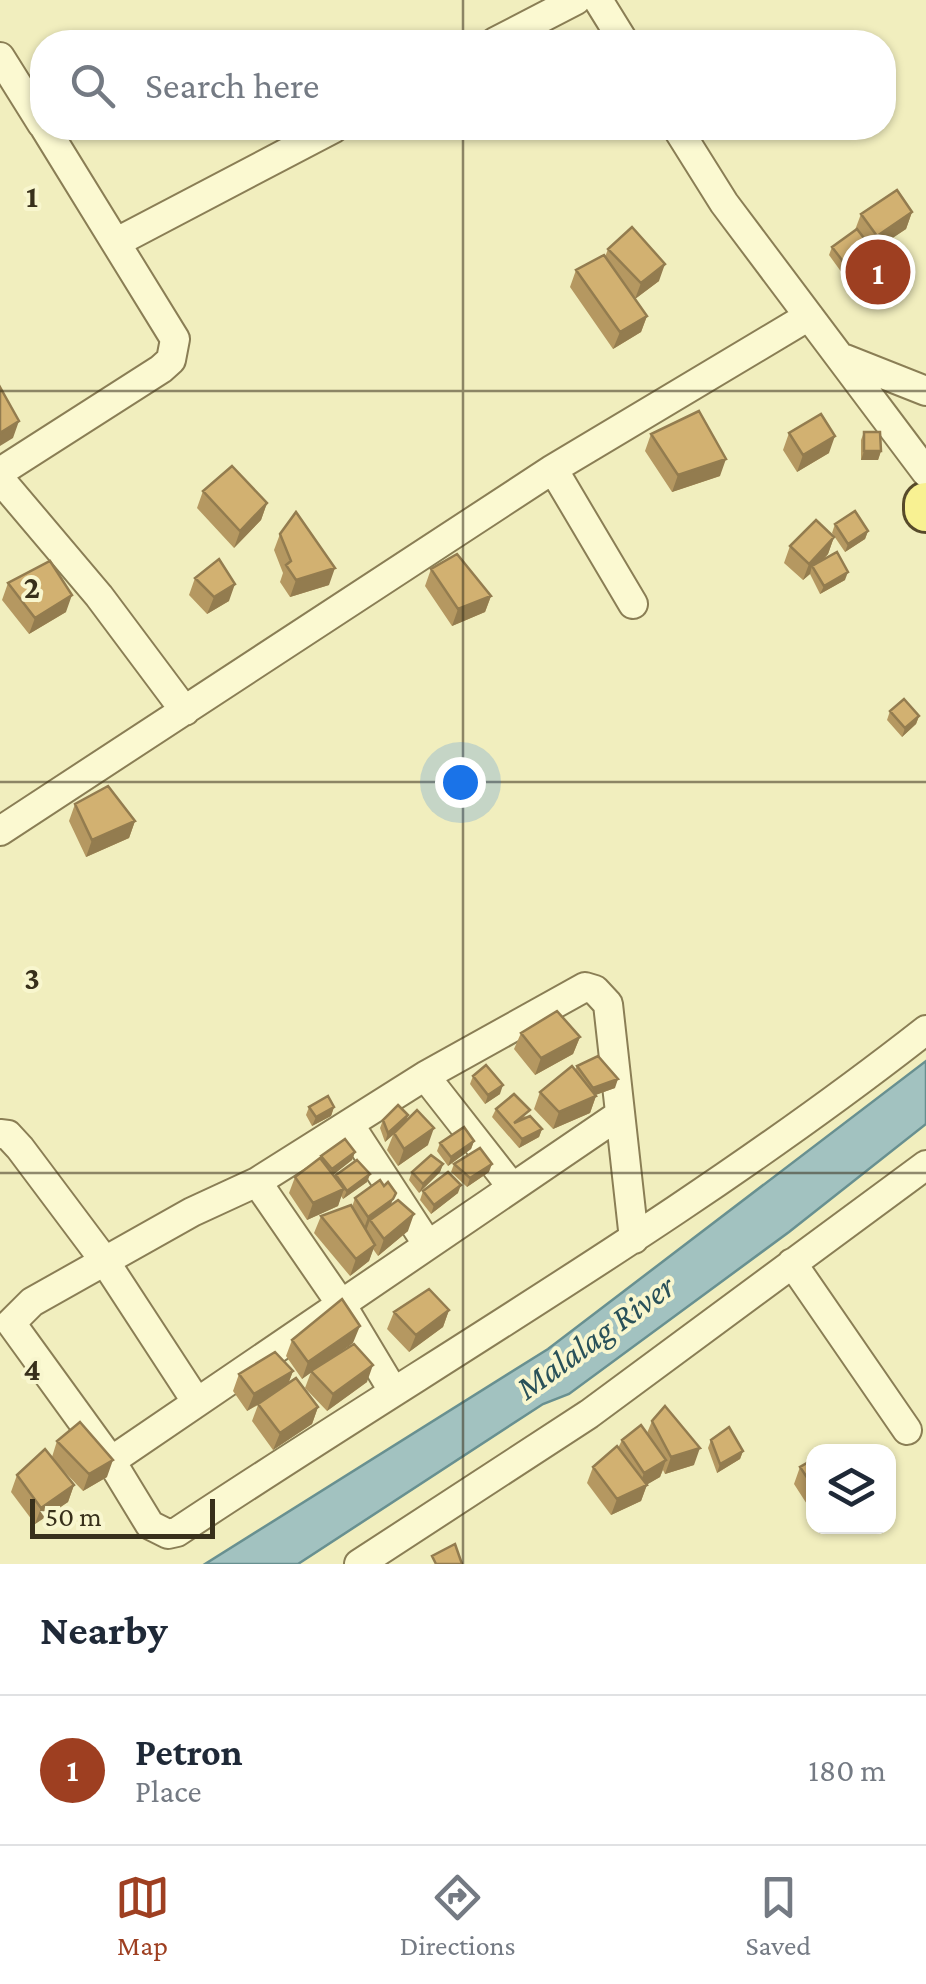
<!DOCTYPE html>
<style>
:root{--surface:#fff;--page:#f2f2f3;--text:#1f2937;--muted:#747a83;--line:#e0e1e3;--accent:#9e3f21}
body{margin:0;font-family:"Crimson Pro",serif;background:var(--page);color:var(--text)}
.controls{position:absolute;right:30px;bottom:30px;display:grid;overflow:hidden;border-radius:20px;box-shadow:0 2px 8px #0004}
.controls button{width:90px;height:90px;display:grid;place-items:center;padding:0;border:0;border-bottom:2px solid var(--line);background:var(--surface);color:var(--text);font:50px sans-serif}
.scale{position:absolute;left:30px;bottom:25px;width:185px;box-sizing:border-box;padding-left:10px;border:5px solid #38301b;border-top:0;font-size:28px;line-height:35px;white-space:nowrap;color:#38301b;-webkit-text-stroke:8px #f8f6ce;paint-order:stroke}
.you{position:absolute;left:460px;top:782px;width:35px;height:35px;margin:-25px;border:8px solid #fff;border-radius:50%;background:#1a73e8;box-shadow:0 0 0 15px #1a73e833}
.badge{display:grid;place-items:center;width:65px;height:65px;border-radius:50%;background:var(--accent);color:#fff;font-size:32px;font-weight:700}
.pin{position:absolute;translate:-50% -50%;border:5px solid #fff;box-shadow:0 2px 10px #0006}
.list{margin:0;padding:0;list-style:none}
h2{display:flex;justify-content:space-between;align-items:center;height:130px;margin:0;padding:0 40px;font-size:42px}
h2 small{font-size:32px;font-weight:400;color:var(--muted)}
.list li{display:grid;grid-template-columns:65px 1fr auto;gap:30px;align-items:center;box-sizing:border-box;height:150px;padding:0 40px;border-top:2px solid var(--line)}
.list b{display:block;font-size:38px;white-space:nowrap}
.list p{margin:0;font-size:32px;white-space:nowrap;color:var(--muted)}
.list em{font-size:32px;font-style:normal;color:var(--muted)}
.icon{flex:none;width:55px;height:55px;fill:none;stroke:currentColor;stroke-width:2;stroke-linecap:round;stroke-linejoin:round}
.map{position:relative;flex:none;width:926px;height:1564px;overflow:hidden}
.search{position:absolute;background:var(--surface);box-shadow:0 2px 8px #0004;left:30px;right:30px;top:30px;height:110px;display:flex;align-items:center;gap:25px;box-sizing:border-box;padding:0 35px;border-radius:40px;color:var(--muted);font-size:38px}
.sheet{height:280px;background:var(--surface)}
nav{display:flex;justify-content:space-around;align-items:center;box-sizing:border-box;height:140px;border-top:2px solid var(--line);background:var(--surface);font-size:28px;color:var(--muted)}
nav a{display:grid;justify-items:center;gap:5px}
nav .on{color:var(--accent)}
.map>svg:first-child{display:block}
.water{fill:#a2c2c0;stroke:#689090;stroke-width:2.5}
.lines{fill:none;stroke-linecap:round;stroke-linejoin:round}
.minor-casing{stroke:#8a7e55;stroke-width:32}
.primary-casing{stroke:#574a2a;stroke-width:48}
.minor{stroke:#fbf9d1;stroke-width:28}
.primary{stroke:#f8f192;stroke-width:42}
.wall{fill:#b59861}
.shaded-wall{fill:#937c4f}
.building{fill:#d2b171;stroke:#937c4f;stroke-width:2.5}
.grid{fill:none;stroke:#38301b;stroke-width:2.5;stroke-opacity:0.55}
.labels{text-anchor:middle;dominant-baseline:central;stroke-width:8;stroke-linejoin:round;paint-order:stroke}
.water-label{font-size:35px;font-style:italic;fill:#295159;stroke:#f8f6ce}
.grid-label{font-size:32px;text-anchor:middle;font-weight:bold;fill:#38301b;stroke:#f8f6ce;stroke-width:8;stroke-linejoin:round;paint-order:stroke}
</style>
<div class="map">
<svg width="926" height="1564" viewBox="0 0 926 1564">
<rect width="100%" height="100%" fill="#f1eebe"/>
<!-- water -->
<path class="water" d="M926,1061V1124L789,1232L569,1394L543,1404L298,1564H205L548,1349Z"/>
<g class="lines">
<defs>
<path id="minor" d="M598,0L624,42
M495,42L576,0
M0,57L42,124
M677,128L724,203L926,472
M117,242L334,128
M845,359L926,391
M553,469L633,604
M0,472L161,369L171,360L175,339L45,128
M0,479L99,596L185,711
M0,831L553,469L809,316
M425,1076L512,1187
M349,1124L428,1245
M0,1134L8,1135L20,1148L104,1260L196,1401
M257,1182L341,1304L392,1389
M634,1239L608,1004L595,990L585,987L425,1076L257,1182L192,1212L32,1302L11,1323L111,1461L150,1525L168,1534L177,1532C428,1365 689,1216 926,1030
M792,1263L907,1430
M111,1461L619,1115
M359,1564L589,1414L926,1165"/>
<path id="primary" d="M926,504V510"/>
</defs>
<!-- minor casing -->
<use href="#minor" class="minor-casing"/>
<!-- primary casing -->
<use href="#primary" class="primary-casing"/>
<!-- minor -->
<use href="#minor" class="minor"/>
<!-- primary -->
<use href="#primary" class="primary"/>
</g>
<!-- wall -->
<path class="wall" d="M912,212L906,229L888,241L907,264L904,273L873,297L853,272L856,263L870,252L868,250L867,255L842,273L829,255L832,247L855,230L861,214Z
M608,249L659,281L635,299L647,316L641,332L613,349L570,287L576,270L605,257Z
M864,432L881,451L878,460H861V440Z
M789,433L829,453L797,472L783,450Z
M651,434L720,476L672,492L645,451Z
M203,491L267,503L261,520L234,548L197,508Z
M835,524L868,531L865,539L845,552L832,533Z
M280,534L329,585L290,597L280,582L283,573L274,550Z
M834,537L828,554L822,561L845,580L820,594L810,574L803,580L784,563L790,546Z
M431,569L491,596L485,612L452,626L425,586Z
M195,578L229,601L207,614L189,595Z
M8,583L66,612L29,634L2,600Z
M890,711L919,716L916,724L902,737L887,720Z
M75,804L135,821L129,838L86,857L69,821Z
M521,1033L580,1037L573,1054L535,1075L514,1049Z
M577,1066L615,1088L595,1095L596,1096L590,1113L553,1129L534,1109L540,1092L575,1070Z
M473,1076L500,1094L485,1104L470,1084Z
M309,1107H334L331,1116L312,1126L306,1115Z
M496,1109L527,1117L542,1129L539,1137L519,1148L492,1117Z
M408,1115L406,1122L428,1145L398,1166L387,1150L393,1135L385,1142L380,1128L383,1120Z
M474,1141L471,1149L448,1166L437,1151L440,1143Z
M355,1152L352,1160L333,1175L335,1178L336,1175L370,1174L367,1182L343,1199L341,1196L338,1206L307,1220L289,1193L295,1177L320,1158L321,1156Z
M443,1164L440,1172L419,1193L409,1180L412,1172Z
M454,1164L489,1172L467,1187L451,1172Z
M423,1191L458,1193L431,1214L420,1200Z
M355,1198L392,1204L408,1231L378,1256L373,1249L369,1261L350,1276L314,1233L321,1216L352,1207Z
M449,1310L443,1327L409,1352L387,1329L394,1312Z
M292,1340L353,1343L329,1359L367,1382L327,1411L305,1388L311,1372L302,1379L286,1356Z
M293,1371L288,1384L318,1407L312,1424L273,1450L252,1421L258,1405L247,1411L233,1391L239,1374Z
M652,1421L694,1465L665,1474L663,1470L660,1477L647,1484L641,1501L611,1515L587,1483L593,1467L618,1448L622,1440L647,1433Z
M711,1440L743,1451L740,1459L717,1473L708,1448Z
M57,1441L107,1477L83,1491L56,1463L74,1485L68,1502L35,1524L11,1492L17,1475L52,1457Z
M814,1459V1510L812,1512L794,1484L800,1467Z"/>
<!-- shaded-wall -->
<path class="shaded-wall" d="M912,212L906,229L870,253L877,236Z
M870,246L867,255L842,273L845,264Z
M665,264L659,281L635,299L641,283Z
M907,264L904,273L873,297L876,289Z
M647,316L641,332L613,349L620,332Z
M19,421L13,438L0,446V433Z
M835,436L829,453L797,472L803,455Z
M864,451H881L878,460H861Z
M726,459L720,476L672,492L678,475Z
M267,503L261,520L234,548L240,531Z
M868,531L865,539L845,552L848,544Z
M834,537L828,554L814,569L812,566L810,574L803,580L809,564Z
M335,568L329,585L290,597L296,580Z
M848,572L845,580L820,594L824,586Z
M235,584L229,601L207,614L214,597Z
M72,595L66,612L29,634L35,618Z
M491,596L485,612L452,626L458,609Z
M919,716L916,724L902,737L905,728Z
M135,821L129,838L86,857L92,840Z
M580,1037L573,1054L535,1075L541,1058Z
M618,1079L615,1088L590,1097L593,1088Z
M503,1085L500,1094L485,1104L488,1095Z
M596,1096L590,1113L553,1129L559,1112Z
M334,1107L331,1116L312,1126L316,1117Z
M408,1115L405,1124L385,1142L388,1133Z
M434,1128L428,1145L398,1166L404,1149Z
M542,1129L539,1137L519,1148L522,1139Z
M474,1141L471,1149L448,1166L451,1157Z
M355,1152L352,1160L329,1178L332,1169Z
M443,1164L440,1172L419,1193L423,1184Z
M492,1164L489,1172L467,1187L470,1178Z
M370,1174L367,1182L343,1199L347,1191Z
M461,1185L458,1193L431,1214L434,1205Z
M344,1189L338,1206L307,1220L313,1203Z
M393,1199L387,1216L370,1220L366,1231L362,1234L368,1217Z
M414,1214L408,1231L378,1256L384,1239Z
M375,1245L369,1261L350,1276L356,1259Z
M449,1310L443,1327L409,1352L416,1335Z
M360,1326L353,1343L302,1379L308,1362Z
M373,1365L367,1382L327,1411L333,1394Z
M293,1371L287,1387L247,1411L254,1394Z
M318,1407L312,1424L273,1450L280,1433Z
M700,1448L694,1465L665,1474L671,1457Z
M743,1451L740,1459L717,1473L720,1464Z
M113,1460L107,1477L83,1491L89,1474Z
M666,1460L660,1477L643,1487L647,1485L641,1501L611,1515L617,1499L638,1489L644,1473Z
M74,1485L68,1502L35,1524L41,1508Z"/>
<!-- building -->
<path class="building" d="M897,190L912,212L877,236L861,214Z
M632,227L665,264L641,283L608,249Z
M857,229L870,246L845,264L832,247Z
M887,239L907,264L876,289L856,263Z
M604,255L647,316L620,332L576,270Z
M0,387L19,421L0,433Z
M699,411L726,459L678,475L651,434Z
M821,414L835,436L803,455L789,433Z
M864,432H880L881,451H864Z
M232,466L267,503L240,531L203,491Z
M855,511L868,531L848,544L835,524Z
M296,512L335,568L296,580L286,565L291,561L280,534Z
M816,520L834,537L809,564L790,546Z
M837,552L848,572L824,586L812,566Z
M457,554L491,596L458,609L431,569Z
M219,559L235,584L214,597L195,578Z
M50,561L72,595L35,618L8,583Z
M904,699L919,716L905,728L890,711Z
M108,786L135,821L92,840L75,804Z
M557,1011L580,1037L541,1058L521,1033Z
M598,1056L618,1079L593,1088L577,1066Z
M486,1065L503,1085L488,1095L473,1076Z
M572,1066L596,1096L559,1112L540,1092Z
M514,1094L530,1110L514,1123L530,1116L542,1129L522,1139L496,1109Z
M328,1096L334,1107L316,1117L309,1107Z
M398,1105L408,1115L388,1133L383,1120Z
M417,1110L434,1128L404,1149L394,1133Z
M464,1127L474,1141L451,1157L440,1143Z
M345,1139L355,1152L332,1169L321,1156Z
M480,1148L492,1164L470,1178L454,1164Z
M431,1155L443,1164L423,1184L412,1172Z
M320,1158L344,1189L313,1203L295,1177Z
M357,1160L370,1174L347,1191L336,1175Z
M448,1172L461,1185L434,1205L423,1191Z
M380,1180L384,1186L388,1182L396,1193L393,1199L368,1217L355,1198Z
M398,1200L414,1214L384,1239L370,1220Z
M351,1205L375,1245L356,1259L321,1216Z
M429,1289L449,1310L416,1335L394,1312Z
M342,1299L360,1326L308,1362L292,1340Z
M354,1344L373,1365L333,1394L311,1371Z
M275,1352L293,1371L254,1394L239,1374Z
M296,1378L318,1407L280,1433L258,1404Z
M665,1406L700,1448L671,1457L652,1421Z
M80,1422L113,1460L89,1474L57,1441Z
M641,1425L666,1460L644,1473L622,1440Z
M729,1427L743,1451L720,1464L711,1440Z
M617,1446L647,1485L617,1499L593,1467Z
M45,1449L74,1485L41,1508L17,1475Z
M814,1459V1488L800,1467Z
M455,1544L462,1564H436L432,1556Z"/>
<!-- grid -->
<path class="grid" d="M463,0V42M463,128V1564M0,391H926M0,782H926M0,1173H926"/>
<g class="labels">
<!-- water labels -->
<g class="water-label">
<text transform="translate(595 1337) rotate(-36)">Malalag River</text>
</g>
</g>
<g class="grid-label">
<text x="32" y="207">1</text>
<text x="32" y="598">2</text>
<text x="32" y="989">3</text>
<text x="32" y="1380">4</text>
</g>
</svg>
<div class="controls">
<button><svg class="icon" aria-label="layers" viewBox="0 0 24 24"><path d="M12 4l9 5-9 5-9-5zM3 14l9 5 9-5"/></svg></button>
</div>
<div class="scale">50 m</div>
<div class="you"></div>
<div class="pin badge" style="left:878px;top:272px">1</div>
<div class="search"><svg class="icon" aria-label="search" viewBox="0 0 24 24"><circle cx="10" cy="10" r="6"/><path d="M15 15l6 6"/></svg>Search here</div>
</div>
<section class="sheet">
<h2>Nearby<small></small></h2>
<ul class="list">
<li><span class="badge">1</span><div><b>Petron</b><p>Place</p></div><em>180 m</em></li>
</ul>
</section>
<nav>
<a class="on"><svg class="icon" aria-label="map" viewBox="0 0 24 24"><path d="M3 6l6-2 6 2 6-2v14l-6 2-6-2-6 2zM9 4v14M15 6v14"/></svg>Map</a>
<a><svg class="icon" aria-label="directions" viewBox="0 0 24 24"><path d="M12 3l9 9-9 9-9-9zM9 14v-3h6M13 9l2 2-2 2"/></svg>Directions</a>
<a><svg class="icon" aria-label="saved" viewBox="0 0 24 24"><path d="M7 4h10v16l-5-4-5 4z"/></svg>Saved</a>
</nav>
